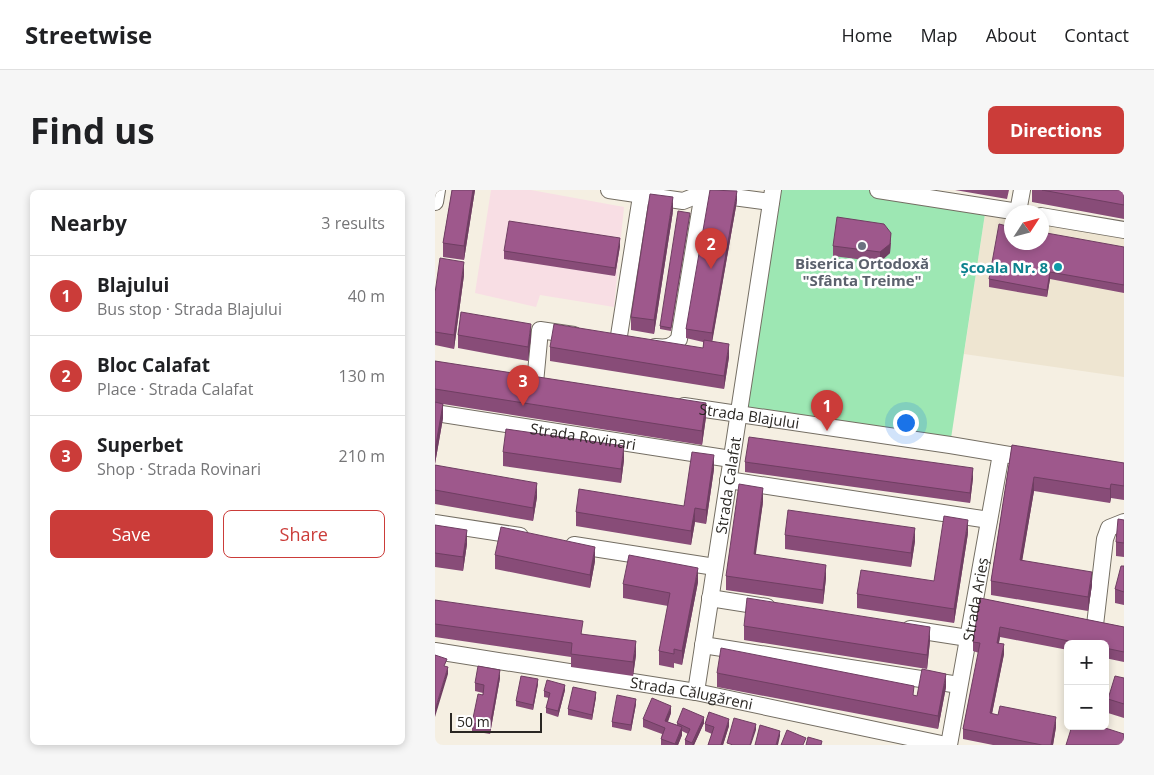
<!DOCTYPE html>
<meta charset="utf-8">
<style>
:root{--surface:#fff;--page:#f6f6f6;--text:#202124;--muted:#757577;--line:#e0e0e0;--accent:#cb3c39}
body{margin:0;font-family:"Open Sans",sans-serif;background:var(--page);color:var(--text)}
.controls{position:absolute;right:15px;bottom:15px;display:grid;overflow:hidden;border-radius:8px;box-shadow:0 2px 8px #0003}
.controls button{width:45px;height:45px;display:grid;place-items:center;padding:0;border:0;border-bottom:1px solid var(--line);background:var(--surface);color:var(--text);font:25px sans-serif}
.compass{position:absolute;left:569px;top:15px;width:45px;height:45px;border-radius:50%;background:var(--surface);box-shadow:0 2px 8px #0003;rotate:54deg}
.scale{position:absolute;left:15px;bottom:12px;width:92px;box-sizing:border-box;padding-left:5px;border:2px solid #2a2723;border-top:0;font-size:14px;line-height:18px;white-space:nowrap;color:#2a2723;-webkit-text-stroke:4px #fff;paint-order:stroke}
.you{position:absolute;left:470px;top:232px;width:18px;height:18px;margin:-12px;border:4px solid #fff;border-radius:50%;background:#1a73e8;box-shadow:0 0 0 8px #1a73e833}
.badge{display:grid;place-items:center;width:32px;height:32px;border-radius:50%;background:var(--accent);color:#fff;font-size:16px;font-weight:700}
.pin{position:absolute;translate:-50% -41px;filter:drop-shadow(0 1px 2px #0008)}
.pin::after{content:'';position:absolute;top:26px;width:18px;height:15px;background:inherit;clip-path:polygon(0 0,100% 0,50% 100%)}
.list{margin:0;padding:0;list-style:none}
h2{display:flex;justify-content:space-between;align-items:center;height:65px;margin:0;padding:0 20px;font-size:21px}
h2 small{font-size:16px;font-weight:400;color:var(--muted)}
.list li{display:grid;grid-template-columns:32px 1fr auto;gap:15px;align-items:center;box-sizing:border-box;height:80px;padding:0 20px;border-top:1px solid var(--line)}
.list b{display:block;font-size:19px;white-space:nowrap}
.list p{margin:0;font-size:16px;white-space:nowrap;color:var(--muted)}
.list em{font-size:16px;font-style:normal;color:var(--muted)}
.actions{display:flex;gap:10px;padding:15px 20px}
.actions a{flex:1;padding:11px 0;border:1px solid var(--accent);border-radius:8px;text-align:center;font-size:18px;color:var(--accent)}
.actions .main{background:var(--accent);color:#fff}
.map{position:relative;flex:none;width:689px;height:555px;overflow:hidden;border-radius:8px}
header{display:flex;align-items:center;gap:30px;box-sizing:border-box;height:70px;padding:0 25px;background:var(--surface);border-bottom:1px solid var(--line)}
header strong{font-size:24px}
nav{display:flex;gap:28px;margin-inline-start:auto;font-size:18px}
.intro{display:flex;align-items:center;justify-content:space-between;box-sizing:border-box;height:120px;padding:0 30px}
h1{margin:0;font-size:35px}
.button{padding:12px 22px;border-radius:8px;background:var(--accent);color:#fff;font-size:18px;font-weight:700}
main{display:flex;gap:30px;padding:0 30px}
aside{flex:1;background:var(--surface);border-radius:8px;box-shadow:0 2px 8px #0003}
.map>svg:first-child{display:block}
.built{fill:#eee5d1}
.industrial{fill:#f8dee4}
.green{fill:#9de7b3}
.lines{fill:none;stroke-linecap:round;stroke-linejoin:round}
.minor-casing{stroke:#746e63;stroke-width:18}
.minor{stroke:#fff;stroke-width:16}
.wall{fill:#884c78}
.shaded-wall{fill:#6f3e62}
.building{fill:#9e588c;stroke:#6f3e62}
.worship-dot{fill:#6b7280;stroke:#fff;stroke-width:2}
.culture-dot{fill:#0f9aa8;stroke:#fff;stroke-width:2}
.labels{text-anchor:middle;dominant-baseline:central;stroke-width:5;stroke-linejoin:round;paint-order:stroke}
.worship-label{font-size:15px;font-weight:bold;fill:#5b616d;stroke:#fff}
.culture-label{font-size:15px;font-weight:bold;fill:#0d838f;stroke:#fff;text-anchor:end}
.street-label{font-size:15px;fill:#2a2723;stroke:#fff}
</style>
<header>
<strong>Streetwise</strong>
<nav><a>Home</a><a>Map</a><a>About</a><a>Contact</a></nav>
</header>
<div class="intro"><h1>Find us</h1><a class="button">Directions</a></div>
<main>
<aside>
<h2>Nearby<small>3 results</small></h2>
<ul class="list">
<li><span class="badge">1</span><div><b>Blajului</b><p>Bus stop · Strada Blajului</p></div><em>40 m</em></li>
<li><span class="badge">2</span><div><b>Bloc Calafat</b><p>Place · Strada Calafat</p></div><em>130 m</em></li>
<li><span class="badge">3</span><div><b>Superbet</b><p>Shop · Strada Rovinari</p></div><em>210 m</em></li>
</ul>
<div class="actions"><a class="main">Save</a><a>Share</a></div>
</aside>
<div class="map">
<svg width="689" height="555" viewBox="0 0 689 555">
<rect width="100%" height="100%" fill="#f5efe2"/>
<!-- built -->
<path class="built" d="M551,17L576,22V52H606L607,26L689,39V187L529,164Z"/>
<!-- industrial -->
<path class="industrial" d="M56,0H96L189,17L179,117L105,105L101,117L40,103Z"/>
<!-- green -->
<path class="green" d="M338,0H448L551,17L515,255L303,224Z"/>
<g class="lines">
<defs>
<g id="minor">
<path d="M174,0L248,11L268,3L336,12"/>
<path d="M443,0L584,22"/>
<path d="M0,12L2,0"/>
<path d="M583,22L587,0"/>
<path d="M606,26L689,40"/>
<path d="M183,152L207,0"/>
<path d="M220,157C231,158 237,158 244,149L268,3"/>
<path d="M100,193L105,140L139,145"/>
<path id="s1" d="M249,216L515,255L598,269"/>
<path id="s2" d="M0,223L296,269"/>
<path d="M293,290L554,330"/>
<path d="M0,333L85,346"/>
<path d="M139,355L280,377"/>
<path d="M275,408L332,417"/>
<path d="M660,435L670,349L674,338L689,332"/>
<path d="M475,439L533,448"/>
<path d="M268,455L524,495"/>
<path id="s3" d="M0,461L261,502L511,555"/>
<path id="s4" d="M261,502L338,0"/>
<path id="s5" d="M514,555L566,264"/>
</g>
</defs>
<!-- minor casing -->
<use href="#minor" class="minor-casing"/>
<!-- minor -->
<use href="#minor" class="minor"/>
</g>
<!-- wall -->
<path class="wall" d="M17,0H40L29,70L8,67V53Z
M520,0H574L572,9Z
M597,0H689V29L597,12Z
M302,11L277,151L294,167L289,199L115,171V157L268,158V152L251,148V139Z
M238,21L219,144L196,140V127Z
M255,25L236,141L225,139V136Z
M456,53L455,63L445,72L398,66V56Z
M185,56L180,86L69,69V61Z
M689,57V103L615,89L612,107L554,97V89Z
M29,85L19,159L0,155V103Z
M23,145L96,147L93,171L23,158Z
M0,171L271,227L267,255L8,214V228L0,274Z
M577,255L689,273V310L676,308L675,313L599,301L587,370L657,395L653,421L556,405V391Z
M68,262L189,270L186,293L68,276Z
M310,272L538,288L535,313L310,282Z
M0,275L102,307L98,331L0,314Z
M279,279L271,334L260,332L256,355L141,336V322L249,316Z
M328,312L320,364L391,388L388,414L291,400V386Z
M689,330V367L681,366V352Z
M0,335L32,354L28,381L0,377Z
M533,343L519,433L422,418V404L499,391Z
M350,345L480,351L476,377L350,359Z
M60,365L160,371L155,398L60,379Z
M689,376V415L680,413V399Z
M263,392L247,475L239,473V478L224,475V461L233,416L188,408V394Z
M545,408L689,437V472L670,468V454H633V460L565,447L564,453L569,464L557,524L621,537L618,555H558L528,549V539L544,463L538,461V452Z
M0,410L148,444L201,465L198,486L136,477V467L0,447Z
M309,436L495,451L492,479L309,450Z
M282,483L482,506L511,497L503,539L282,497Z
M65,488L55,544L37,541V533L48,503L40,501V493Z
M689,488V528L673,523V509Z
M103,494L98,520L81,516V511Z
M130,500L123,527L111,523V518L114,508L109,507V501Z
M161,507L157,530L133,525V519Z
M201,514L196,541L177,537V532Z
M236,523L233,532L242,535V533H269L259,555H250V550L253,544L247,541V545L243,555H226V549L227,544L208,537V529Z
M270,534L294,536L288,555H273L277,544L270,541Z"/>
<!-- shaded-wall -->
<path class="shaded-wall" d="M38,0H40L29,70V56Z
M302,1V11L277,153V143Z
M238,7V21L219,144V130Z
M456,43L455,63L445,72V62Z
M185,48V56L180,86V78Z
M29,72V85L19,159V145Z
M615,82V89L612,107V100Z
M96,134V147L93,171V157Z
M294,154V167L289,199V186Z
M271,213V227L267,255V241Z
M8,214V228L0,274V260Z
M189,256V270L186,293V279Z
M279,265V279L271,334V320Z
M538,278V288L535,313V303Z
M599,287V301L585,384V370Z
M102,293V307L98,331V318Z
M676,294V308L675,313V299Z
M328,298V312L319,378V364Z
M260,318V332L256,355V341Z
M533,330V343L519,433V419Z
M480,338V351L476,377V363Z
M32,340V354L28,381V367Z
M160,357V371L155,398V385Z
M391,375V388L388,414V400Z
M263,378V392L247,475V461Z
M657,382V395L653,421V407Z
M495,437V451L492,479V465Z
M565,437V447L562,462V453Z
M201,451V465L198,486V472Z
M569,454V464L555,533V523Z
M13,477V484L0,527V520Z
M65,480V488L55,544V536Z
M511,484V497L503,539V526Z
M103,489V494L98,520V515Z
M130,495V500L123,527V521Z
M161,502V507L157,530V525Z
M201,509V514L196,541V535Z
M236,516V523L230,538V531Z
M269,527V533L259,555H257Z
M621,527V537L618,555H616Z
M294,529V536L288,555H286Z
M321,534V540L316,555H315Z
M247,537V545L243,555H240Z
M345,541V546L343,555H341Z"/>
<!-- building -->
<path class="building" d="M17,0H38L29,56L8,53Z
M275,0L302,1L277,143L251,139Z
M607,0H689V15Z
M215,4L238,7L219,130L196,127Z
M243,21L255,23L236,138L225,136Z
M402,27L449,34L456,43L455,54L445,62L398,56Z
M74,31L185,48L180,78L69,61Z
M564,34L576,37V52H606V42L689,57V95L615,82L612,100L554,89Z
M5,68L29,72L19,145L0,142V103Z
M26,122L96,134L93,157L23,145Z
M119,134L268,158L269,150L294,154L289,186L115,157Z
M0,171L271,213L267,241L0,199Z
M0,212L8,214L0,260Z
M71,239L189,256L186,279L68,262Z
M314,247L538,278L535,303L310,272Z
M577,255L689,273V296L676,294L675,299L599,287L585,370L657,382L653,407L556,391Z
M257,262L279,265L271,320L260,318L256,341L141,322L144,299L249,316Z
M0,275L102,293L98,318L0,300Z
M304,294L328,298L319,364L391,375L388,400L291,386Z
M353,320L480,338L476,363L350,345Z
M509,326L533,330L519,419L422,404L426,380L499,391Z
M683,329L689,330V353L681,352Z
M0,335L32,340L28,367L0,363Z
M66,337L160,357L155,385L60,365Z
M194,365L263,378L247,461L239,459V464L224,461L235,403L188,394Z
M686,376H689V402L680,399Z
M312,408L495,437L492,465L309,436Z
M545,408L689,437V462L670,458V454H649L565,437L562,453L569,454L555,523L563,525L565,516L621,527L616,555H607L528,539L545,453L538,452Z
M0,410L148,431L146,444L201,451L198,472L136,464L137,453L0,434Z
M286,458L479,496L478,505L482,506L487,479L511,484L503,526L282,483Z
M0,465L12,469L9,476L13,477L0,520Z
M43,476L65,480L55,536L37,533L43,504L48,505L49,495L40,493Z
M86,486L103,489L98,515L81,511Z
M680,486L689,488V514L673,509Z
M112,490L130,495L123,521L111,518L115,503L109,501Z
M138,497L161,502L157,525L133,519Z
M182,505L201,509L196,535L177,532Z
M217,508L236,516L230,531L247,537L240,554L226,549L230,538L208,529Z
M248,518L269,527L257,553L250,550L255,539L242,533Z
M274,522L294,529L286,555H273L279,537L270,534Z
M299,528L321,534L315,555H298L292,553Z
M325,535L345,541L341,555H320Z
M637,536H664L689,544V555H631Z
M352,540L371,548L368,555H346Z
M373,547L387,551L386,555H371Z"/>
<!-- markers -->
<circle class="worship-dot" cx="427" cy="56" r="5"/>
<circle class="culture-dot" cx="623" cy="77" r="5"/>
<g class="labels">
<!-- worship labels -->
<g class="worship-label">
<text x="427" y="73">Biserica Ortodoxă<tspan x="427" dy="17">"Sfânta Treime"</tspan></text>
</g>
<!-- culture labels -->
<g class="culture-label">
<text x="613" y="77">Școala Nr. 8</text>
</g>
<!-- street labels -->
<g class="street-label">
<text stroke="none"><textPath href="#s1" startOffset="66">Strada Blajului</textPath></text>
<text stroke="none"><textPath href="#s2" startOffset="150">Strada Rovinari</textPath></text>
<text stroke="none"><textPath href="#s4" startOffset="209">Strada Calafat</textPath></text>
<text stroke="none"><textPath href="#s5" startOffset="148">Strada Arieș</textPath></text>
<text stroke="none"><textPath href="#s3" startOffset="260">Strada Călugăreni</textPath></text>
</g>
</g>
</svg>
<div class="controls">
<button>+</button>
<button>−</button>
</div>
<svg class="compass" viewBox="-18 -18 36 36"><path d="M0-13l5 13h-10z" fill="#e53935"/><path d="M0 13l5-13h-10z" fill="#757577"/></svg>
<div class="scale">50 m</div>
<div class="you"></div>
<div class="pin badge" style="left:392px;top:241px">1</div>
<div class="pin badge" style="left:276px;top:79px">2</div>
<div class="pin badge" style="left:88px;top:216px">3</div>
</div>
</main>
